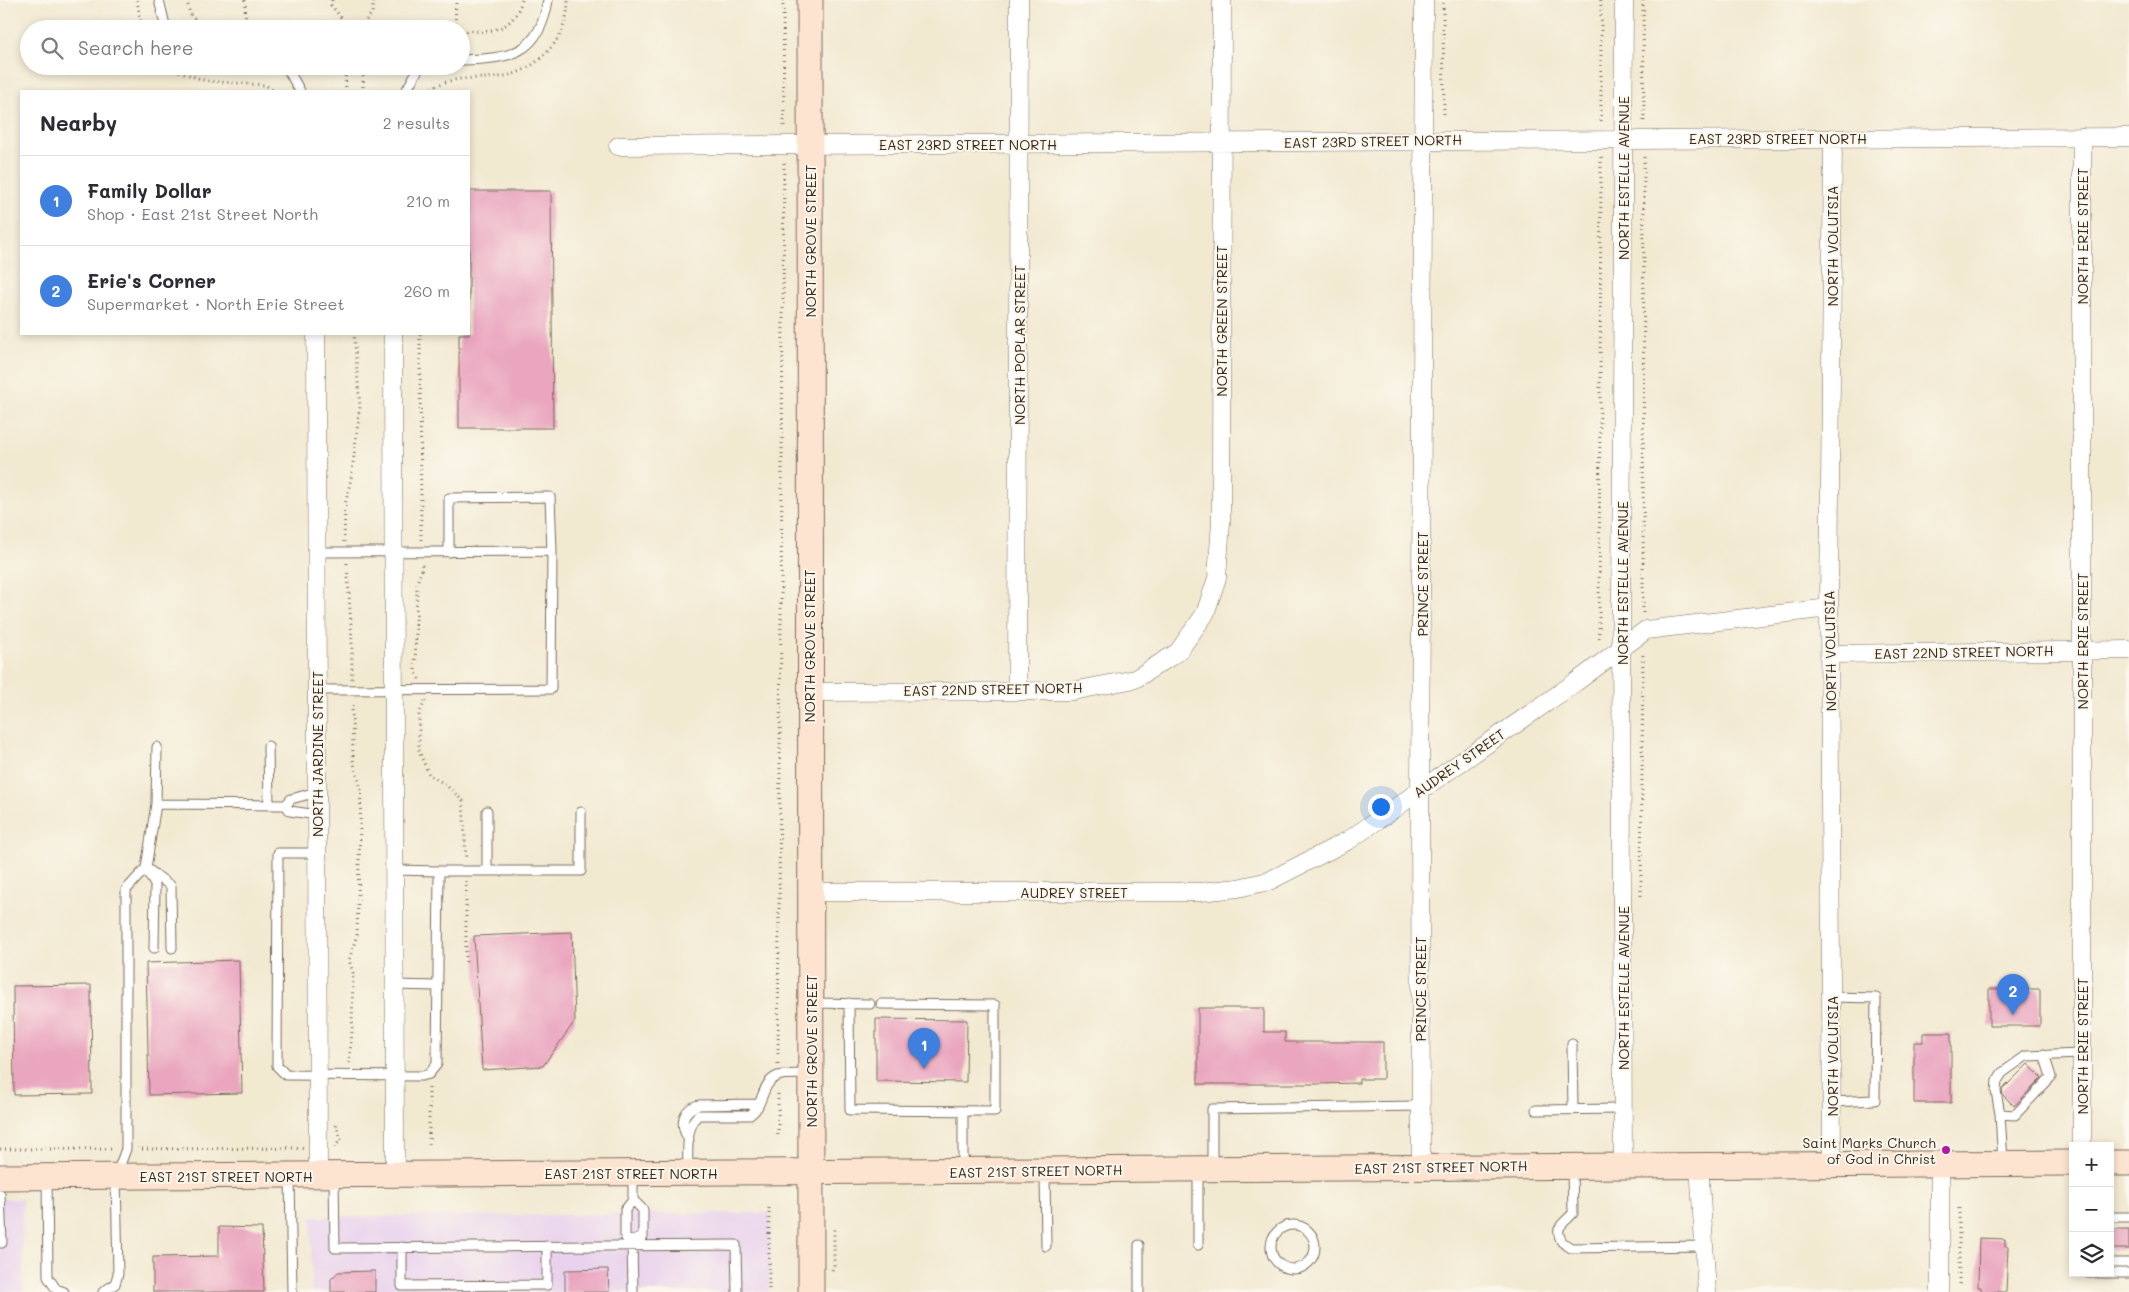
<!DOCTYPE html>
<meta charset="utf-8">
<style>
:root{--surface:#fff;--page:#f7f7f7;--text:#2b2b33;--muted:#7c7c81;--line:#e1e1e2;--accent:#b5179e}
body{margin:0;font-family:Mali,sans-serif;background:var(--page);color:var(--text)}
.controls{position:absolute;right:15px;bottom:15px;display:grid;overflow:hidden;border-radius:0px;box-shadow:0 2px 8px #0003}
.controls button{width:45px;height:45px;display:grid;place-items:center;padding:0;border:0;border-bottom:1px solid var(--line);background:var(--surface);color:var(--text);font:25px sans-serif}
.you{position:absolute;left:1380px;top:806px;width:18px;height:18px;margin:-12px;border:4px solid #fff;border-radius:50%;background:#1a73e8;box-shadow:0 0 0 8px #1a73e833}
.badge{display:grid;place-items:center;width:32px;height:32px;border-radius:50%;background:var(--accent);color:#fff;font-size:16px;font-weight:700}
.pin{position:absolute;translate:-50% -41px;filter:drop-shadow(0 1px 2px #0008)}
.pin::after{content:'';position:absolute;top:26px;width:18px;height:15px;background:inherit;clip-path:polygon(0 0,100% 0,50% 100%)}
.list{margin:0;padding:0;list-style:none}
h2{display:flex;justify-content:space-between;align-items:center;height:65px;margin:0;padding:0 20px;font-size:21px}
h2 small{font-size:16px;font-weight:400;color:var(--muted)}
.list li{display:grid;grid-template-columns:32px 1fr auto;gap:15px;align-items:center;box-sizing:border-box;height:90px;padding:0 20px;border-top:1px solid var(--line)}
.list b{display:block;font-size:19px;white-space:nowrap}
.list p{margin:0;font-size:16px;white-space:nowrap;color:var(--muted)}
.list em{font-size:16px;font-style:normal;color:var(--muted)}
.icon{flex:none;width:28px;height:28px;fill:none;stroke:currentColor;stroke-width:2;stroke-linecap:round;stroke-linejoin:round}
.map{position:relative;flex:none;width:2129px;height:1292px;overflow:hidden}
.search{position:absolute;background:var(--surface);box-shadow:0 2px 8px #0003;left:20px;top:20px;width:450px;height:55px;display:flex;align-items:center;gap:12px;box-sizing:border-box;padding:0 18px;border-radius:28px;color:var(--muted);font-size:19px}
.panel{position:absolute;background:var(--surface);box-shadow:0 2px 8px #0003;left:20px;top:90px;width:450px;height:245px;border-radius:0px}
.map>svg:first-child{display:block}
.built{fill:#e9d2ed}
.building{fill:#eaa5bf}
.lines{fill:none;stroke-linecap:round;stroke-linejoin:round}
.lane-casing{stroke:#7b6d5d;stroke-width:11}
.street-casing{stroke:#7b6d5d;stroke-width:19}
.secondary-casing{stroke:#7b6d5d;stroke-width:27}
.path{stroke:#7b6d5d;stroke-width:3;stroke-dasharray:1 4;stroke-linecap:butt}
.lane{stroke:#fff;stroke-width:9}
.street{stroke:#fff;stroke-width:18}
.secondary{stroke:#fde4d1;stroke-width:25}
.poi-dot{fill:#b5179e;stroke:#fbf7ec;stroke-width:2}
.labels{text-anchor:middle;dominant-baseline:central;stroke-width:4;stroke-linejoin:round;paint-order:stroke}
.street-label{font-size:14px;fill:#3b2a1e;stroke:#fbf7ec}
.poi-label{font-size:14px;fill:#3b2a1e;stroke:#fbf7ec;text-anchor:end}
</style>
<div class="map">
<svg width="2129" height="1292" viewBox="0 0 2129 1292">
<rect width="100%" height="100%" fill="#fbf7ec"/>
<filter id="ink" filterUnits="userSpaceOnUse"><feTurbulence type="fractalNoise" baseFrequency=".02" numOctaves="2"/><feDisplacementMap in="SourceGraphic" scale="10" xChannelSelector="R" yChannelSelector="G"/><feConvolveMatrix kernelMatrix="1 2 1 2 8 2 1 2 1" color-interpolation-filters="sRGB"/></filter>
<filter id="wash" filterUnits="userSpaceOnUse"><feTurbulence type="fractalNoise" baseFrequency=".0096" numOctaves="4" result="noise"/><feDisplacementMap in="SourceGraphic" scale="20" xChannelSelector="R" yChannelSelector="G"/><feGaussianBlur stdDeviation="1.12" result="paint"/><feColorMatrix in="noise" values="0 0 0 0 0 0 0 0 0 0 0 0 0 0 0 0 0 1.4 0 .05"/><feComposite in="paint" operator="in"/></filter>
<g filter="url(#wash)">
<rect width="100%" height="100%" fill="#f2e9d1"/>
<!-- built -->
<path class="built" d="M0,1199H22L23,1292H0Z
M770,1213V1292H312L311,1217Z"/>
<g id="blocks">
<!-- building -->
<path class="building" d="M469,191H551L553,428H459V334H469Z
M572,932L575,1021L543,1066L482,1070L474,936Z
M239,960L242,1093L149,1095L146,963Z
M91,985L92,1094L14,1095L13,986Z
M1989,989H2040V1026H1989Z
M1198,1008H1264V1032H1285V1042H1383V1079H1359V1083L1316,1084H1198Z
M876,1019L967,1020L966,1082L876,1081Z
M1923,1033H1951V1103H1914V1042H1923Z
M2028,1064L2042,1078L2014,1106L2003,1095L2002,1090Z
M219,1227L262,1228L264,1292H153V1257L219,1256Z
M2110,1229H2129V1249H2110Z
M1979,1238L2005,1239V1246H2008L2006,1292H1981V1287H1978Z
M608,1269L609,1292H565V1270Z
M375,1271V1292H331V1279L338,1272Z"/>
</g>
</g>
<g filter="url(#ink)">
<use href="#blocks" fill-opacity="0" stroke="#7b6d5d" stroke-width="1"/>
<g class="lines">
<defs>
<path id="lane" d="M159,0L166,29
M461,60C510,59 540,54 548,0
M286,66L300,91
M406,91L420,66
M449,552V498L550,497L552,551
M317,690L551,689L552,551L317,552
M268,746L269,805
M156,804L157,747
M286,805L290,811L317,815
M317,853H278L277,1066L286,1075L422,1076L429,1074L437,1064L439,871L393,870
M146,868L171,886L172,948
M147,871L155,885L154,948
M439,871H581V812
M487,871V811
M394,985L437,986
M1831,997L1876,998L1875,1100L1832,1102
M813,1003L870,1004
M849,1003L850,1110L995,1111V1005L881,1004
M1572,1044L1573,1110
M1536,1110L1623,1109
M963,1111V1168
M2000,1114L2015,1115L2051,1077L2044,1054
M689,1140C679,1125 682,1109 699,1105L759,1104
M2003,1162L2000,1114L1996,1091L1997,1081L2002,1073L2026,1056L2082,1054
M1212,1167V1109L1421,1106
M1572,1169L1573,1213C1564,1224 1553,1226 1562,1242L1571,1248L1704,1246
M1045,1171L1046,1246
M688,1172C688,1155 685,1127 698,1115H750C765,1105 760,1083 778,1076C786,1073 801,1075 810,1074
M334,1175L335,1248L736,1245L737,1292
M633,1175V1200L625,1210V1237L632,1241L643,1237V1210L633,1200
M47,1177L48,1277L56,1289L64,1292
M290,1177L292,1292
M0,1194L2,1243H0
M2110,1217H2129
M1271 1247a22 22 0 1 1 44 0a22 22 0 1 1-44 0Z
M632,1241L633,1292
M1139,1245V1292
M1198,1245V1170
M402,1247V1286L547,1285V1246
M2110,1263H2129
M2088,1273H2129
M103,1292L115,1284L118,1274L116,1176L126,1149V890L146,868L156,804L286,805L291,799L317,792"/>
<path id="street" d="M2082,137V1146
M618,146L2129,137
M316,334L318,1175
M393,334L395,1175
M1830,654L2129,650
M1017,691L1019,0
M809,692L1073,691L1135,679L1178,652L1205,614L1217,578L1221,522L1222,0
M810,892H1200L1238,888L1269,881L1349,840L1576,682L1646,630L1829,608
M1940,1164V1292
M1623,1165L1621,615L1624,0
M1699,1165L1707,1292
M1832,1165L1829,608L1833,138
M1421,1168L1420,791L1424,0"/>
<path id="secondary" d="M810,0L811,1292
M2110,1163H2129
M0,1177L2073,1163"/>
</defs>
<!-- lane casing -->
<use href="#lane" class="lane-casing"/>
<!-- street casing -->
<use href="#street" class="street-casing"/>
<!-- secondary casing -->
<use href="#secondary" class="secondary-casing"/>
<!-- path -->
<path class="path" d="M137,0L142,29
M187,0L190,14L203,29
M245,0L246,29
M332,0L331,5L346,24V29
M783,0L784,129
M1601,0V124
M1643,0L1644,123
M1443,3L1444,117
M346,24H363
M363,29V24L372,13L374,0
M455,29L456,0
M461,31C490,32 512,33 522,0
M171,66L175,70L206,81L265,85L274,91
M345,66L346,91
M363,66V91
M427,91C469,63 504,97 547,52C561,38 568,20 568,0
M420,334L421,541
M344,542L345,505L351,479L360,407L354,334
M347,563L352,640V679
M1643,613L1644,155
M1599,638L1601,156
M419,679L415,670L417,583L422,569V562
M425,701L419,714V751L429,775L445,784L463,801L466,860
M466,881V965
M1641,896L1643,652
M349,1063L352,1033L353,973L349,960L357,935L361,790L353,760L352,702
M778,1064L784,160
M429,1088V1146
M778,1135V1093
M334,1147L341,1140L336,1124
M0,1149H113
M137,1149L303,1148
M769,1208V1292
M832,1270L834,1266V1227
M1959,1284V1205"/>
<!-- lane -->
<use href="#lane" class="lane"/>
<!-- street -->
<use href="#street" class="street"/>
<!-- secondary -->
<use href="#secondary" class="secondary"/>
</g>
</g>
<!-- markers -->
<circle class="poi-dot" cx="1946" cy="1150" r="5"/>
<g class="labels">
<!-- street labels -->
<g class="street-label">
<text x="1778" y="138">EAST 23RD STREET NORTH</text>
<text transform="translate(1373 141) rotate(-1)">EAST 23RD STREET NORTH</text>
<text x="968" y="144">EAST 23RD STREET NORTH</text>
<text transform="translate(1623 178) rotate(-90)">NORTH ESTELLE AVENUE</text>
<text transform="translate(2082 236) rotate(-90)">NORTH ERIE STREET</text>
<text transform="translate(810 241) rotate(-90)">NORTH GROVE STREET</text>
<text transform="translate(1832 246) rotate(-90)">NORTH VOLUTSIA</text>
<text transform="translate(1221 321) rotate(-90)">NORTH GREEN STREET</text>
<text transform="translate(1019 345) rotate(-90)">NORTH POPLAR STREET</text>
<text transform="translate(1622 583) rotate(-90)">NORTH ESTELLE AVENUE</text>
<text transform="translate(1422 584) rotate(-90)">PRINCE STREET</text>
<text transform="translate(2082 641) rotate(-90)">NORTH ERIE STREET</text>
<text transform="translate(809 646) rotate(-90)">NORTH GROVE STREET</text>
<text transform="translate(1830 651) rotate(-91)">NORTH VOLUTSIA</text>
<text transform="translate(1964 652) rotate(-1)">EAST 22ND STREET NORTH</text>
<text transform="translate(993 689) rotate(-1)">EAST 22ND STREET NORTH</text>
<text transform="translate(317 754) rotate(-90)">NORTH JARDINE STREET</text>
<text transform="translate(1459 763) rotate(-35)">AUDREY STREET</text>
<text x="1074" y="892">AUDREY STREET</text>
<text transform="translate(1623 988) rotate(-90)">NORTH ESTELLE AVENUE</text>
<text transform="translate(1420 989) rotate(-90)">PRINCE STREET</text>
<text transform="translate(2082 1046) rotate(-90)">NORTH ERIE STREET</text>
<text transform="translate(811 1051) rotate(-90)">NORTH GROVE STREET</text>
<text transform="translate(1832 1056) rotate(-90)">NORTH VOLUTSIA</text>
<text transform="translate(1441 1167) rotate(-1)">EAST 21ST STREET NORTH</text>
<text transform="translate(1036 1171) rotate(-1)">EAST 21ST STREET NORTH</text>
<text x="631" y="1173">EAST 21ST STREET NORTH</text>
<text x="226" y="1176">EAST 21ST STREET NORTH</text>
</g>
<!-- poi labels -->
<g class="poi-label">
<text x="1936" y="1142">Saint Marks Church<tspan x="1936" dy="16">of God in Christ</tspan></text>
</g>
</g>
</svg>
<div class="controls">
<button>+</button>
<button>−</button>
<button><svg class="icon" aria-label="layers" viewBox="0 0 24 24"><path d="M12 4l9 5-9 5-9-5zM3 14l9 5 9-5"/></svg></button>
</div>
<div class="you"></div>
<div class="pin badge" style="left:924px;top:1069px;background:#3f7fe0">1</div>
<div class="pin badge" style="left:2013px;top:1015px;background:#3f7fe0">2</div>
<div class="search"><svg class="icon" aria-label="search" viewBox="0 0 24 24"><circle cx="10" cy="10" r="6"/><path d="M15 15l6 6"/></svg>Search here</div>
<section class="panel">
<h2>Nearby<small>2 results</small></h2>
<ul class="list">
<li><span class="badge" style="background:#3f7fe0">1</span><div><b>Family Dollar</b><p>Shop · East 21st Street North</p></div><em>210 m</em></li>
<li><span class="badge" style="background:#3f7fe0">2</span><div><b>Erie's Corner</b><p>Supermarket · North Erie Street</p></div><em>260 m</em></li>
</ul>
</section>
</div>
